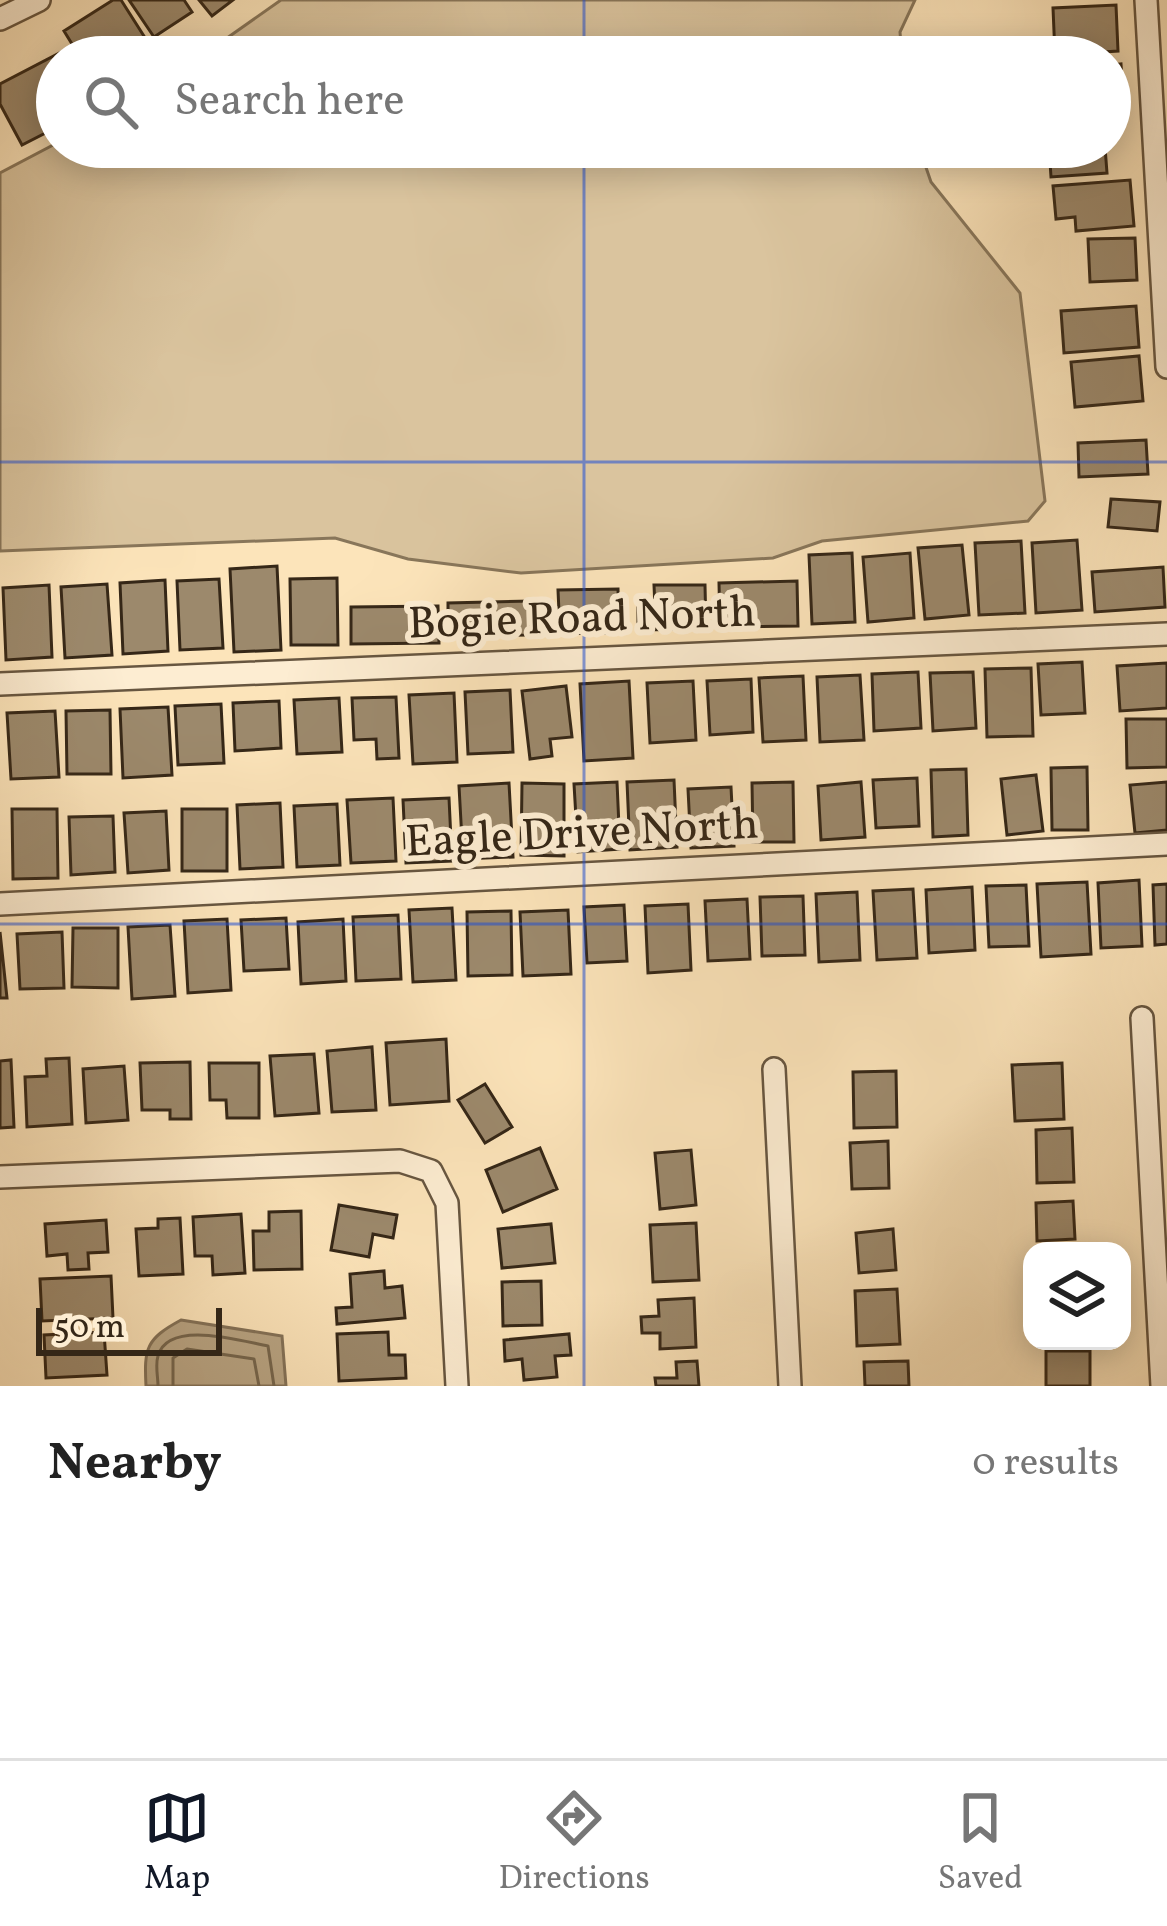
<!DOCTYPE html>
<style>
:root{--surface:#fff;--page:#f2f2f2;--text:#222;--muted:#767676;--line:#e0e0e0;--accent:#111827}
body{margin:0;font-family:Vollkorn,serif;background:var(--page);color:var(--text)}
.controls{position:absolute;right:36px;bottom:36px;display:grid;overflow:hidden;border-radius:24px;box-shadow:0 6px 30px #0003}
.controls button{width:108px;height:108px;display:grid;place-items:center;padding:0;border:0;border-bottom:3px solid var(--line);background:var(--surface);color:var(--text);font:60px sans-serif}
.scale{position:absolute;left:36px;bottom:30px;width:186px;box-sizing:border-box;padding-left:12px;border:6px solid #352717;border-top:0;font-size:33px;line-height:42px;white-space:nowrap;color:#352717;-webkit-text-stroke:9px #fdedd2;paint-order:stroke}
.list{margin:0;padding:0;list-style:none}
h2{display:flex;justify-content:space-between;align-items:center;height:156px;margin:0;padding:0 48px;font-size:51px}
h2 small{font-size:39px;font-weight:400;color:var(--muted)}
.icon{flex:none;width:66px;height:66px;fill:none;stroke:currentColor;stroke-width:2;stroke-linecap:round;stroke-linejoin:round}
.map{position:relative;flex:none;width:1167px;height:1386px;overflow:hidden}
.search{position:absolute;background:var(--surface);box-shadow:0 6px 30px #0003;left:36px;right:36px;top:36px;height:132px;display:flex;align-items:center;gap:30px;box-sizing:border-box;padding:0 42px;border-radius:66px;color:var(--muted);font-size:45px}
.sheet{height:372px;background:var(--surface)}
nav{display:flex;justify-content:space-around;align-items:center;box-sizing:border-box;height:168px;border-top:3px solid var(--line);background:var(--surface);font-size:33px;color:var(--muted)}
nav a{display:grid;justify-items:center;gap:6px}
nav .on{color:var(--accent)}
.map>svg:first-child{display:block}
.green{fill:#dac49e;stroke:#88765a;stroke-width:3}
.water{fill:#b8a483;stroke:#847258;stroke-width:3}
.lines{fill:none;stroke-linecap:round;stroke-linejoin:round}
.shore{stroke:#76664d;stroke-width:3}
.building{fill:#9c896c;stroke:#352717;stroke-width:3}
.minor-casing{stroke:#675640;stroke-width:26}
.minor{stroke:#fdedd2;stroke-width:21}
.grid{fill:none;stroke:#1d4ed8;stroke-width:3;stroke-opacity:0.55}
.labels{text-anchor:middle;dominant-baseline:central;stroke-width:12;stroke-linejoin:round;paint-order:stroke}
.street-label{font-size:45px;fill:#352717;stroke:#fdedd2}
</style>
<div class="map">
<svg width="1167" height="1386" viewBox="0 0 1167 1386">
<rect width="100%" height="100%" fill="#fce4ba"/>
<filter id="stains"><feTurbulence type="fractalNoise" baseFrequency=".00167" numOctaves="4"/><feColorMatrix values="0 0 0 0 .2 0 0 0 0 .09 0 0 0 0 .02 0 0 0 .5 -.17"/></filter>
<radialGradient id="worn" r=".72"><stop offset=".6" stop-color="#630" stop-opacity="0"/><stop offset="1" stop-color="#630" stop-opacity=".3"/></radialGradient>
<!-- green -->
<path class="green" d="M281,0H915L900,32L902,57H200Z
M57,143V147H919L931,182L1020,293L1045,501L1028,521L822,541L773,558L521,573L408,559L335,538L0,551V173Z"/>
<!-- water -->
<path class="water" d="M181,1320L282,1336L286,1386H146C144,1348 146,1339 181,1320Z"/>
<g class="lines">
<!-- shore -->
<path class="shore" d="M158,1386C158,1376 155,1365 158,1356C168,1319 241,1341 268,1346L274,1386
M173,1386V1358L187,1349L254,1359L259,1386"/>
</g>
<!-- building -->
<path class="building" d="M113,0H121L149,44L135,53L138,57H80L64,31Z
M129,0H184L192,12L154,37Z
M199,0H233L212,16Z
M1116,5L1118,51L1055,55L1053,8Z
M69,48L74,57H57V127L22,145L0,104V84Z
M1121,64L1124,112L1110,113V65Z
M1049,147H1105L1107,173L1051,177Z
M1130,180L1134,226L1076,231L1075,217L1056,219L1053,186Z
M1135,238L1137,280L1090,282L1088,239Z
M1136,306L1139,347L1064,353L1061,311Z
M1139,356L1143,401L1075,407L1071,362Z
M1146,440L1148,474L1079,477L1078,443Z
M1111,499L1160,502L1157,531L1108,527Z
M1077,540L1082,610L1036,613L1032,543Z
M1021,541L1025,613L979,615L975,543Z
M962,545L969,615L925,619L918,548Z
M852,553L855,622L812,624L809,555Z
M910,553L914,618L868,622L863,557Z
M277,566L281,650L234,652L230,569Z
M1163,567L1165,607L1095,612L1092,572Z
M337,578L338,645H291L290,579Z
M219,579L223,648L180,650L177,581Z
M165,580L168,651L123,654L120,583Z
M797,581L798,626L720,627L719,583Z
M107,584L112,655L65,658L61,587Z
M49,585L52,657L6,660L3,588Z
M654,585H705L706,629L638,630V608H655Z
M618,589L619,633L539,634V612H559L558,590Z
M530,601V635L448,636V603Z
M438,606L439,643L351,644V607Z
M1082,662L1085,713L1041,715L1038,664Z
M1167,663V708L1120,711L1117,666Z
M1031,668L1033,736L987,737L985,669Z
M918,672L921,728L874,731L872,674Z
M973,672L976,728L933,731L930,673Z
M860,675L864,740L820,742L817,677Z
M803,676L806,740L763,742L759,678Z
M751,679L753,732L710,735L707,681Z
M629,681L633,758L584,761L580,684Z
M693,681L696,740L650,743L647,683Z
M566,686L572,737L550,739L552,756L530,759L522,691Z
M510,690L513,752L468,754L465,692Z
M454,693L457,762L413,764L409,695Z
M396,697L399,758L377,759L376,739L354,740L352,698Z
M339,698L342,752L297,754L294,700Z
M279,701L281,748L235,751L233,703Z
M221,704L224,763L178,765L175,706Z
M168,707L172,775L123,778L120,709Z
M110,710L111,774H67L66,711Z
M55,711L59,777L11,779L7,713Z
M1126,719H1167V767L1127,768Z
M1087,767L1088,830H1052L1051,768Z
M966,769L968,835L933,837L931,770Z
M1036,775L1043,831L1007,835L1001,779Z
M917,778L919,826L876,828L873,780Z
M674,780L677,847L630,850L627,782Z
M617,782L620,849L578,852L574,784Z
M793,782L794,842H753L752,783Z
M861,782L865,837L821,840L818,786Z
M1167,782V830L1135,833L1130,785Z
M509,783L513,857L463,859L459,786Z
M522,783L564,784V856L521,855Z
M731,787L734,846L691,848L688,789Z
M393,798L396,861L351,863L347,800Z
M449,798L452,861L406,863L403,800Z
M280,803L283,867L240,869L237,805Z
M337,804L340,865L297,867L294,806Z
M12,809H57L58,878L13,879Z
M182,809H227V871H182Z
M166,811L169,870L128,873L124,813Z
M113,816L115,872L71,875L69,817Z
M1139,880L1142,946L1101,948L1098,883Z
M1087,882L1091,954L1041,957L1037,884Z
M1167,884V944L1155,945L1153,885Z
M1026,885L1029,946L989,947L986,886Z
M972,887L975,950L929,953L926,890Z
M913,889L917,958L877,960L873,891Z
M857,892L860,960L819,962L816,894Z
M803,896L805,955L762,956L760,897Z
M747,899L750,959L708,961L705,901Z
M688,904L691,970L648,973L645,906Z
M624,905L627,961L587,963L584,907Z
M452,908L456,980L413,982L409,910Z
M568,910L571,974L523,976L520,912Z
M511,911L512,975L468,976L467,912Z
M398,915L401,979L356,981L353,917Z
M286,918L289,969L244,971L241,920Z
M227,919L231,990L188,993L184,921Z
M343,919L346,981L301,984L298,922Z
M170,925L175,996L132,999L128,927Z
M73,928H118V988L72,987Z
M0,932L7,998H0Z
M62,932L64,988L20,989L17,934Z
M446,1039L449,1101L390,1105L386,1043Z
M372,1047L376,1110L332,1112L327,1051Z
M314,1054L319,1113L275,1116L270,1056Z
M69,1058L72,1124L27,1127L25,1077L47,1076L46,1059Z
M11,1060L14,1127L0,1128V1061Z
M190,1062L191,1119H170V1110H142L140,1063Z
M209,1063H259V1118H227L226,1100H210Z
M1062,1063L1064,1119L1015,1121L1012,1065Z
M124,1066L128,1120L86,1123L83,1069Z
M896,1071L897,1127L854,1128L853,1072Z
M485,1084L512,1127L485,1143L458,1100Z
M1072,1128L1074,1182L1037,1183L1036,1130Z
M888,1141L889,1188L852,1189L850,1143Z
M540,1148L557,1189L503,1212L486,1170Z
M691,1150L696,1205L660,1209L655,1153Z
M1073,1201L1075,1239L1037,1241L1036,1203Z
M339,1205L397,1215L393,1238L373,1234L369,1257L331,1250Z
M301,1211L302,1269L254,1270L253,1231H269V1212Z
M241,1214L245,1273L213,1275L212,1256H195L193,1217Z
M180,1218L183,1274L139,1276L136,1229L158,1228V1219Z
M106,1220L108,1252L88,1253L89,1269L68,1270L67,1254L47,1256L45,1224Z
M696,1223L699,1280L653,1282L650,1225Z
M551,1224L555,1263L502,1268L498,1229Z
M893,1229L896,1270L859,1273L856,1233Z
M384,1271L385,1288L402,1286L405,1318L337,1324L336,1308L352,1307L350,1274Z
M111,1276L113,1318L42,1321L40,1279Z
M541,1281L542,1325L503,1326L502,1282Z
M897,1289L900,1344L857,1346L855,1291Z
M694,1298L696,1347L660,1349V1333H642L641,1317L659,1316L658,1300Z
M104,1332L107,1375L46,1378L44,1335Z
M388,1332L389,1355H405L406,1378L339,1381L337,1334Z
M569,1334L571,1355L555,1356L557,1377L524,1380L522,1359L505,1361L504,1340Z
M1046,1351H1090V1386H1046Z
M697,1361L699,1386H656L655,1378H677L676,1362Z
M908,1361L909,1386H865L864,1362Z"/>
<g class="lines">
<defs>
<path id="minor" d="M1146,0L1167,367
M0,19L39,0
M0,684L1167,634
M0,904L1167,844
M1142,1018L1162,1386
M774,1069L790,1386
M0,1177L400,1161L431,1171L447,1203L457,1386"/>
</defs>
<!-- minor casing -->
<use href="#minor" class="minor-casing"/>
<!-- minor -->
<use href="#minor" class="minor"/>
</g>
<!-- grid -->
<path class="grid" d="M584,0V57M584,147V1386M0,462H1167M0,924H1167"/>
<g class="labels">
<!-- street labels -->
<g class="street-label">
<text transform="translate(582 620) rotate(-2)">Bogie Road North</text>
<text transform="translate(582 835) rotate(-3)">Eagle Drive North</text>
</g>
</g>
<rect width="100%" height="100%" filter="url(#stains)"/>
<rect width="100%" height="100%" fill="url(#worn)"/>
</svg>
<div class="controls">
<button><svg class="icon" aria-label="layers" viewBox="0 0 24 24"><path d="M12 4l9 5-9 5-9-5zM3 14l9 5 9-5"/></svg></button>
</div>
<div class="scale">50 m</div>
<div class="search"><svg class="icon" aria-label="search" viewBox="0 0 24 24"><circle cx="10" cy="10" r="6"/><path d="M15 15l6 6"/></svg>Search here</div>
</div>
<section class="sheet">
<h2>Nearby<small>0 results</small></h2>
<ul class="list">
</ul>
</section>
<nav>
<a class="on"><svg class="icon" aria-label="map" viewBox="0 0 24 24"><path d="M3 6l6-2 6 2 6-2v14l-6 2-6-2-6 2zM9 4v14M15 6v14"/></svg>Map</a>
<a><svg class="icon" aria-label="directions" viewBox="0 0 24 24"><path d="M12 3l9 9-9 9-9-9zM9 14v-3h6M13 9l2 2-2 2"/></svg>Directions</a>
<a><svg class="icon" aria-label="saved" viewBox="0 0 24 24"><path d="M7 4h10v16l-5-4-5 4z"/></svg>Saved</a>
</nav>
